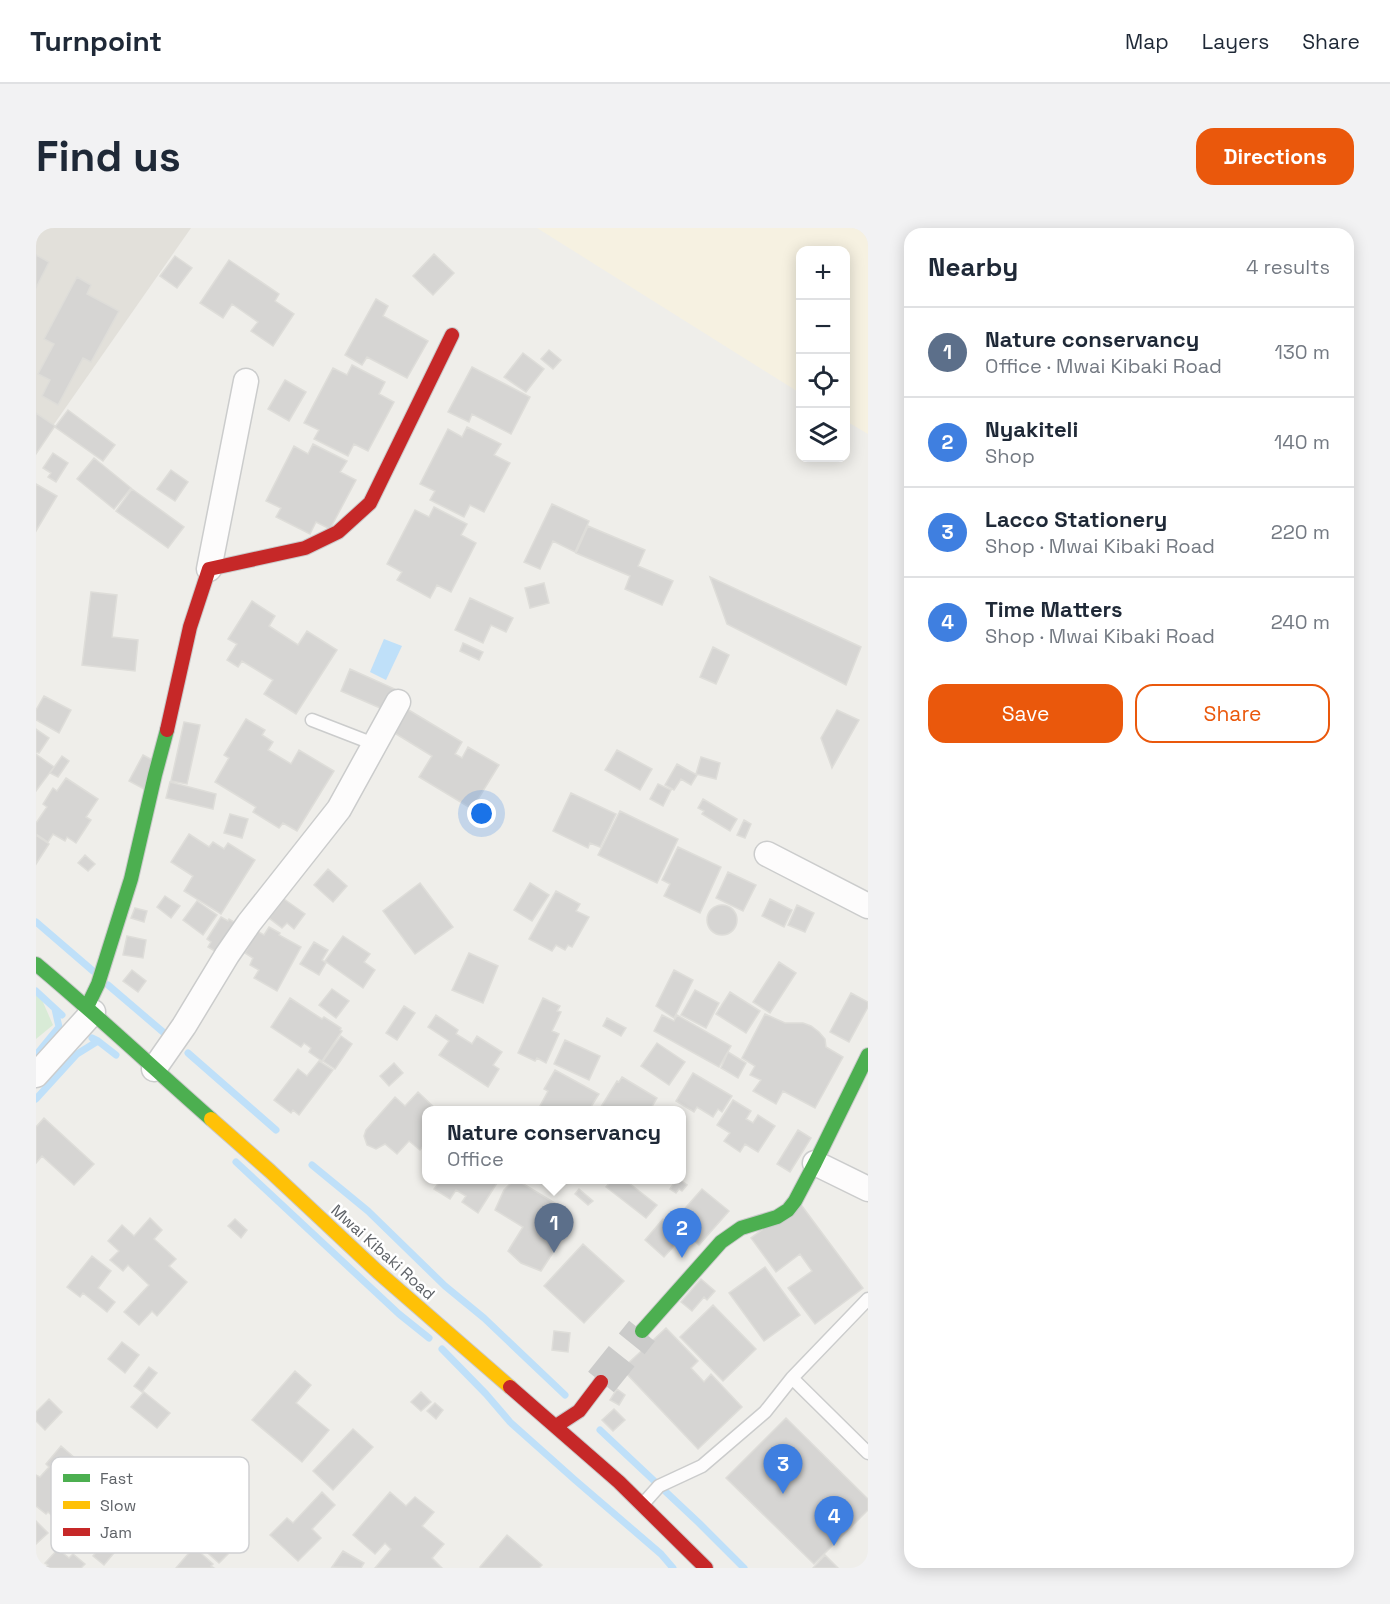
<!DOCTYPE html>
<meta charset="utf-8">
<style>
:root{--surface:#fff;--page:#f2f2f3;--text:#1f2937;--muted:#747a83;--line:#e0e1e3;--accent:#ea580c}
body{margin:0;font-family:"Space Grotesk",sans-serif;background:var(--page);color:var(--text)}
.controls{position:absolute;right:18px;top:18px;display:grid;overflow:hidden;border-radius:12px;box-shadow:0 3px 15px #0003}
.controls button{width:54px;height:54px;display:grid;place-items:center;padding:0;border:0;border-bottom:2px solid var(--line);background:var(--surface);color:var(--text);font:30px sans-serif}
.you{position:absolute;left:446px;top:586px;width:21px;height:21px;margin:-15px;border:4px solid #fff;border-radius:50%;background:#1a73e8;box-shadow:0 0 0 9px #1a73e833}
.badge{display:grid;place-items:center;width:39px;height:39px;border-radius:50%;background:var(--accent);color:#fff;font-size:20px;font-weight:700}
.pin{position:absolute;translate:-50% -50px;filter:drop-shadow(0 2px 3px #0008)}
.pin::after{content:'';position:absolute;top:32px;width:21px;height:18px;background:inherit;clip-path:polygon(0 0,100% 0,50% 100%)}
.popup{position:absolute;left:386px;top:878px;width:264px;height:78px;box-sizing:border-box;display:grid;place-content:center;border-radius:12px;background:var(--surface);filter:drop-shadow(0 2px 4px #0005);font-size:20px;white-space:nowrap;color:var(--muted)}
.popup b{font-size:22px;color:var(--text)}
.popup::after{content:'';position:absolute;left:50%;top:100%;margin-left:-12px;border:12px solid transparent;border-top-color:var(--surface)}
.list{margin:0;padding:0;list-style:none}
h2{display:flex;justify-content:space-between;align-items:center;height:78px;margin:0;padding:0 24px;font-size:26px}
h2 small{font-size:20px;font-weight:400;color:var(--muted)}
.list li{display:grid;grid-template-columns:39px 1fr auto;gap:18px;align-items:center;box-sizing:border-box;height:90px;padding:0 24px;border-top:2px solid var(--line)}
.list b{display:block;font-size:22px;white-space:nowrap}
.list p{margin:0;font-size:20px;white-space:nowrap;color:var(--muted)}
.list em{font-size:20px;font-style:normal;color:var(--muted)}
.actions{display:flex;gap:12px;padding:18px 24px}
.actions a{flex:1;padding:14px 0;border:2px solid var(--accent);border-radius:18px;text-align:center;font-size:21px;color:var(--accent)}
.actions .main{background:var(--accent);color:#fff}
.icon{flex:none;width:33px;height:33px;fill:none;stroke:currentColor;stroke-width:2;stroke-linecap:round;stroke-linejoin:round}
.map{position:relative;flex:none;width:832px;height:1340px;overflow:hidden;border-radius:18px}
header{display:flex;align-items:center;gap:36px;box-sizing:border-box;height:84px;padding:0 30px;background:var(--surface);border-bottom:2px solid var(--line)}
header strong{font-size:28px}
nav{display:flex;gap:33px;margin-inline-start:auto;font-size:21px}
.intro{display:flex;align-items:center;justify-content:space-between;box-sizing:border-box;height:144px;padding:0 36px}
h1{margin:0;font-size:42px}
.button{padding:15px 27px;border-radius:18px;background:var(--accent);color:#fff;font-size:21px;font-weight:700}
main{display:flex;gap:36px;padding:0 36px}
aside{flex:1;background:var(--surface);border-radius:18px;box-shadow:0 3px 15px #0003}
.map>svg:first-child{display:block}
.education{fill:#e2e0da}
.green{fill:#d8ebd6}
.sand{fill:#f6f1e1}
.water{fill:#bfe0f9}
.lines{fill:none;stroke-linecap:round;stroke-linejoin:round}
.stream{stroke:#bfe0f9;stroke-width:7}
.building{fill:#d6d5d3;stroke:#deddd9;stroke-width:1.5}
.secondary-tunnel{stroke:#cbcbca;stroke-width:33;stroke-dasharray:33 16;stroke-linecap:butt}
.lane-casing{stroke:#cbcccc;stroke-width:15}
.street-casing{stroke:#cbcccc;stroke-width:27}
.fast-casing{stroke:#cacacb;stroke-width:16}
.slow-casing{stroke:#cacacb;stroke-width:16}
.jam-casing{stroke:#cacacb;stroke-width:16}
.lane{stroke:#fdfcfc;stroke-width:12}
.street{stroke:#fdfcfc;stroke-width:24}
.fast{stroke:#4caf50;stroke-width:14}
.slow{stroke:#ffc107;stroke-width:14}
.jam{stroke:#c62828;stroke-width:14}
.labels{text-anchor:middle;dominant-baseline:central;stroke-width:5;stroke-linejoin:round;paint-order:stroke}
.street-label{font-size:16px;fill:#5f6368;stroke:#fff}
.key{fill:#fff;stroke:#cfd0d2;stroke-width:1.5}
.key-label{font-size:16px;fill:#5f6368}
</style>
<header>
<strong>Turnpoint</strong>
<nav><a>Map</a><a>Layers</a><a>Share</a></nav>
</header>
<div class="intro"><h1>Find us</h1><a class="button">Directions</a></div>
<main>
<div class="map">
<svg width="832" height="1340" viewBox="0 0 832 1340">
<rect width="100%" height="100%" fill="#efeeea"/>
<!-- education -->
<path class="education" d="M0,0H155L0,222Z"/>
<!-- green -->
<path class="green" d="M0,764L3,765L17,797L0,811Z"/>
<!-- sand -->
<path class="sand" d="M501,0H832V206L810,193V22H764V165Z"/>
<!-- water -->
<path class="water" d="M348,411L366,418L350,452L334,444Z"/>
<g class="lines">
<!-- stream -->
<path class="stream" d="M0,694L57,743
M72,757L127,804
M0,763L26,787
M56,810L62,813L80,827
M152,825L240,902
M0,827L23,799L19,781
M0,871L41,826L62,813
M200,934L363,1086L393,1110
M276,937L332,983L409,1058L448,1090L529,1167
M406,1121L450,1166L474,1194L539,1252L625,1326L637,1340
M564,1202L663,1295L708,1340"/>
</g>
<!-- building -->
<path class="building" d="M398,26L418,45L397,67L377,48Z
M0,27L13,34L0,60Z
M139,28L156,40L141,60L124,48Z
M193,32L243,66L239,73L258,86L237,118L215,103L222,94L196,76L187,90L164,75Z
M41,49L55,57L51,66L83,83L55,134L47,130L22,177L6,168L14,152L2,146L18,116L8,111Z
M340,71L352,78L347,88L392,113L371,150L331,129L326,137L309,127Z
M513,122L525,132L517,141L505,131Z
M487,125L508,141L490,164L468,149Z
M316,137L349,154L343,166L358,174L332,223L318,216L312,228L278,211L283,202L268,195L297,140L311,147Z
M436,139L494,169L475,206L436,186L433,194L412,184Z
M249,152L270,164L253,193L232,181Z
M32,182L79,217L67,233L19,199Z
M0,185L19,198L0,226Z
M431,199L465,216L458,227L474,235L448,284L434,277L428,289L394,272L399,263L384,256L412,201L426,209Z
M277,216L311,233L304,244L320,252L294,301L280,294L274,306L240,289L245,280L230,273L258,218L272,226Z
M17,225L32,235L20,254L12,249L15,245L7,240Z
M58,230L95,260L78,281L41,251Z
M135,242L152,254L139,273L121,261Z
M0,256L21,268L0,303Z
M96,261L148,299L132,320L80,283Z
M516,276L553,293L539,324L517,313L504,341L488,334Z
M398,279L431,296L425,307L440,315L415,364L401,357L394,370L361,352L366,344L351,336L379,282L393,289Z
M552,298L609,322L602,338L637,353L626,377L589,361L594,348L540,325Z
M674,349L825,419L810,457L691,396Z
M508,355L513,375L494,380L489,360Z
M55,364L81,367L76,409L102,412L99,443L46,437Z
M434,370L477,390L470,404L455,397L447,415L419,402Z
M216,373L239,388L233,398L262,417L271,403L301,422L260,486L228,466L237,452L206,433L202,439L191,432L201,416L192,411Z
M427,415L447,424L443,432L424,423Z
M677,419L693,427L680,456L664,449Z
M314,441L361,462L351,483L305,463Z
M8,468L35,482L23,505L0,492V482Z
M366,478L426,514L419,526L426,530L432,519L463,537L436,581L383,549L396,528L352,501Z
M801,482L823,492L796,540L785,510Z
M210,491L229,502L226,507L237,514L232,522L255,536L263,522L298,543L261,603L247,595L243,600L217,584L220,579L179,554L193,530L188,527Z
M148,494L164,497L151,556L135,553Z
M0,501L13,510L3,525L0,524Z
M581,522L616,541L604,562L569,542Z
M0,526L18,539L0,563Z
M107,527L122,535L108,561L93,553Z
M26,528L33,533L22,549L14,545Z
M665,529L684,535L680,551L660,546Z
M641,536L661,547L655,557L645,551L638,562L629,557Z
M30,550L62,571L50,589L55,592L40,615L31,609L29,613L17,606L12,614L0,606V595L11,579L7,576L17,560L21,563Z
M134,554L180,566L177,581L130,570Z
M622,556L635,562L627,578L614,571Z
M535,565L580,586L564,619L554,615L552,620L517,603Z
M667,571L701,591L694,603L666,586L668,583L662,580Z
M584,583L642,611L621,655L562,627Z
M194,586L212,591L206,610L188,605Z
M708,592L715,596L709,610L701,607Z
M153,606L173,619L177,614L188,621L192,615L219,632L185,686L148,663L157,648L135,634Z
M0,607L13,616L0,636Z
M642,619L685,639L664,685L628,668L634,656L626,652Z
M49,627L59,636L52,643L42,635Z
M292,641L311,658L297,674L278,657Z
M692,644L720,657L707,683L680,670Z
M384,655L417,699L379,726L347,683Z
M494,655L513,667L496,693L478,682Z
M520,663L544,676L540,683L553,689L536,719L532,717L529,722L520,717L516,723L493,711Z
M129,668L144,678L135,690L121,679Z
M248,671L269,686L258,701L251,695L246,700L233,690Z
M734,671L756,682L748,699L726,688Z
M161,673L181,687L167,707L147,692Z
M761,677L778,685L769,704L752,697Z
M671 692a15 15 0 1 1 30 0a15 15 0 1 1-30 0Z
M99,680L111,683L108,694L95,690Z
M185,689L192,693L193,691L205,698L187,728L172,719L175,714L171,711Z
M233,699L244,705L243,707L265,719L241,763L218,750L223,742L214,737L217,730L209,725L221,703L228,707Z
M91,708L110,712L107,730L87,727Z
M307,708L334,726L328,734L339,742L327,760L289,733Z
M278,714L292,722L286,732L290,735L283,747L264,736Z
M433,725L462,738L447,775L416,762Z
M743,734L760,745L734,785L717,774Z
M96,742L110,753L102,764L87,753Z
M638,742L657,752L638,790L620,778Z
M296,761L313,773L300,790L283,777Z
M659,762L683,775L670,800L645,787Z
M694,764L724,783L710,805L680,786Z
M815,765L832,774V779L813,814L794,804Z
M254,770L286,791L288,789L305,800L304,802L306,803L286,833L273,824L275,820L268,815L265,819L235,799Z
M507,770L524,778L521,783L525,784L516,803L523,806L510,835L501,830L499,833L482,825Z
M368,778L379,785L361,812L350,805Z
M729,786L749,795H767L775,798L783,804L789,811L790,819L807,829L779,880L747,863L740,876L717,863L725,852L714,847L719,838L706,830Z
M400,787L422,802L420,806L436,816L441,808L466,824L457,837L463,841L452,859L403,827L413,813L392,799Z
M626,787L638,793L641,787L695,818L683,839L618,803Z
M571,790L590,800L585,808L567,798Z
M305,808L316,816L299,841L287,833Z
M529,812L564,828L553,852L518,836Z
M621,815L649,834L633,857L605,838Z
M692,824L710,835L702,850L685,840Z
M283,833L297,842L263,887L257,882L255,885L238,872L262,841L271,848Z
M358,835L367,845L353,858L344,848Z
M519,842L563,866L553,882H510V881L504,878L512,863L508,861Z
M657,845L696,868L686,884L682,881L677,889L661,879L658,884L640,873Z
M586,849L621,870L614,882H563L581,853L583,854Z
M382,864L401,882H390V915L384,922L373,913L361,926L349,916L340,921L331,917L328,908L330,902L359,869L369,878Z
M697,872L715,883L710,891L717,895L722,887L739,898L722,924L709,916L704,924L688,913L694,905L681,897Z
M8,890L58,936L38,957L6,928L0,935V899Z
M762,902L775,910L754,944L741,936Z
M405,952H456L461,955L442,985L426,974L430,968L420,962L414,971L398,961Z
M478,952H481L522,977L519,980L537,994L505,1043L485,1035L472,1023L487,999L459,982L468,962Z
M576,952H589L621,977L610,990L570,959Z
M640,952H644L651,957L646,963L643,961L640,965L634,961Z
M543,961L557,973L552,977L539,966Z
M666,961L693,983L663,1017L637,994Z
M763,974L827,1060L779,1096L752,1060L776,1043L764,1026L740,1044L715,1010Z
M114,990L126,1002L118,1011L140,1031L133,1038L151,1054L121,1088L116,1083L103,1097L88,1084L113,1057L92,1037L87,1043L74,1032L83,1023L72,1013L86,997L98,1008Z
M199,991L211,1002L205,1010L192,998Z
M627,991L647,1008L628,1029L609,1012Z
M547,1016L588,1053L548,1095L508,1058Z
M56,1028L75,1043L62,1060L79,1074L71,1084L47,1065L44,1069L31,1059Z
M729,1039L764,1087L728,1113L693,1065Z
M665,1051L679,1063L671,1072L668,1069L656,1083L645,1074Z
M677,1077L720,1121L687,1153L644,1109Z
M630,1100L662,1133L655,1140L668,1154L675,1146L706,1179L662,1221L586,1141Z
M518,1103L534,1105L532,1124L516,1122Z
M86,1114L103,1127L89,1145L72,1131Z
M113,1139L121,1145L106,1164L98,1158Z
M259,1143L275,1157L260,1175L293,1202L266,1234L216,1192Z
M581,1161L589,1167L583,1177L574,1172Z
M108,1164L134,1185L121,1200L95,1179Z
M385,1164L395,1174L385,1183L375,1174Z
M13,1171L26,1184L9,1202L0,1193V1184Z
M399,1175L407,1182L400,1191L391,1183Z
M578,1181L589,1192L577,1203L566,1192Z
M750,1190L832,1271V1282L778,1336L690,1250Z
M317,1201L337,1219L297,1262L277,1243Z
M25,1218L62,1250L46,1268L43,1265L33,1277L35,1278L22,1293L12,1284L10,1286L0,1278V1247L4,1249L13,1239L10,1236Z
M118,1255L127,1262L121,1269L112,1262Z
M110,1261L125,1273L106,1296L92,1284Z
M286,1264L299,1277L276,1301L285,1310L262,1333L234,1307L251,1290L257,1295Z
M354,1264L370,1278L379,1269L398,1284L386,1298L408,1316L396,1330L406,1340H339L355,1321L349,1315L339,1326L317,1307Z
M69,1267L88,1284L53,1323L34,1306Z
M91,1287L102,1296L68,1337L57,1328Z
M0,1293L12,1305L0,1316Z
M157,1296L162,1301L150,1312L145,1307Z
M165,1300L192,1326L183,1335L155,1310Z
M471,1307L506,1337L503,1340H445L444,1339Z
M158,1319L177,1336L175,1338L178,1340H140Z
M22,1321L33,1330L37,1326L49,1336L45,1340H9L12,1337L9,1335Z
M307,1323L328,1335L325,1340L296,1339Z
M789,1327L802,1340H777Z"/>
<g class="lines">
<!-- secondary-tunnel -->
<path class="secondary-tunnel" d="M565,1154L606,1103"/>
<defs>
<path id="lane" d="M276,492L338,516
M756,1150L832,1225
M607,1276L623,1258L666,1238L729,1184L756,1150L832,1071"/>
<path id="street" d="M173,341L210,153
M731,626L832,678
M118,841L148,798L191,727L213,695L303,581L362,474
M0,847L57,784
M779,935L832,961"/>
<path id="fast" d="M0,736C60,786 116,839 175,891
M51,779L62,756L95,651L119,547L131,502
M606,1103L685,1014L705,1000L741,989L752,982L759,973L779,935L832,827"/>
<path id="slow" d="M175,891L234,943L342,1044L474,1159"/>
<path id="jam" d="M131,502L154,399L173,341L269,320L302,304L334,275L416,107
M474,1159L583,1254L670,1340
M520,1198L543,1183L565,1154"/>
</defs>
<!-- lane casing -->
<use href="#lane" class="lane-casing"/>
<!-- street casing -->
<use href="#street" class="street-casing"/>
<!-- fast casing -->
<use href="#fast" class="fast-casing"/>
<!-- slow casing -->
<use href="#slow" class="slow-casing"/>
<!-- jam casing -->
<use href="#jam" class="jam-casing"/>
<!-- lane -->
<use href="#lane" class="lane"/>
<!-- street -->
<use href="#street" class="street"/>
<!-- fast -->
<use href="#fast" class="fast"/>
<!-- slow -->
<use href="#slow" class="slow"/>
<!-- jam -->
<use href="#jam" class="jam"/>
</g>
<g class="labels">
<!-- street labels -->
<g class="street-label">
<text transform="translate(347 1024) rotate(42)">Mwai Kibaki Road</text>
</g>
</g>
<!-- legend -->
<rect x="15" y="1229" width="198" height="96" rx="9" class="key"/>
<rect x="27" y="1246" width="27" height="8" fill="#4caf50"/>
<rect x="27" y="1273" width="27" height="8" fill="#ffc107"/>
<rect x="27" y="1300" width="27" height="8" fill="#c62828"/>
<g class="key-label">
<text x="64" y="1256">Fast</text>
<text x="64" y="1283">Slow</text>
<text x="64" y="1310">Jam</text>
</g>
</svg>
<div class="controls">
<button>+</button>
<button>−</button>
<button><svg class="icon" aria-label="locate" viewBox="0 0 24 24"><circle cx="12" cy="12" r="6"/><path d="M12 2v4M12 18v4M2 12h4M18 12h4"/></svg></button>
<button><svg class="icon" aria-label="layers" viewBox="0 0 24 24"><path d="M12 4l9 5-9 5-9-5zM3 14l9 5 9-5"/></svg></button>
</div>
<div class="you"></div>
<div class="pin badge" style="left:518px;top:1025px;background:#5c6f8a">1</div>
<div class="popup"><b>Nature conservancy</b>Office</div>
<div class="pin badge" style="left:646px;top:1030px;background:#3f7fe0">2</div>
<div class="pin badge" style="left:747px;top:1266px;background:#3f7fe0">3</div>
<div class="pin badge" style="left:798px;top:1318px;background:#3f7fe0">4</div>
</div>
<aside>
<h2>Nearby<small>4 results</small></h2>
<ul class="list">
<li><span class="badge" style="background:#5c6f8a">1</span><div><b>Nature conservancy</b><p>Office · Mwai Kibaki Road</p></div><em>130 m</em></li>
<li><span class="badge" style="background:#3f7fe0">2</span><div><b>Nyakiteli</b><p>Shop</p></div><em>140 m</em></li>
<li><span class="badge" style="background:#3f7fe0">3</span><div><b>Lacco Stationery</b><p>Shop · Mwai Kibaki Road</p></div><em>220 m</em></li>
<li><span class="badge" style="background:#3f7fe0">4</span><div><b>Time Matters</b><p>Shop · Mwai Kibaki Road</p></div><em>240 m</em></li>
</ul>
<div class="actions"><a class="main">Save</a><a>Share</a></div>
</aside>
</main>
